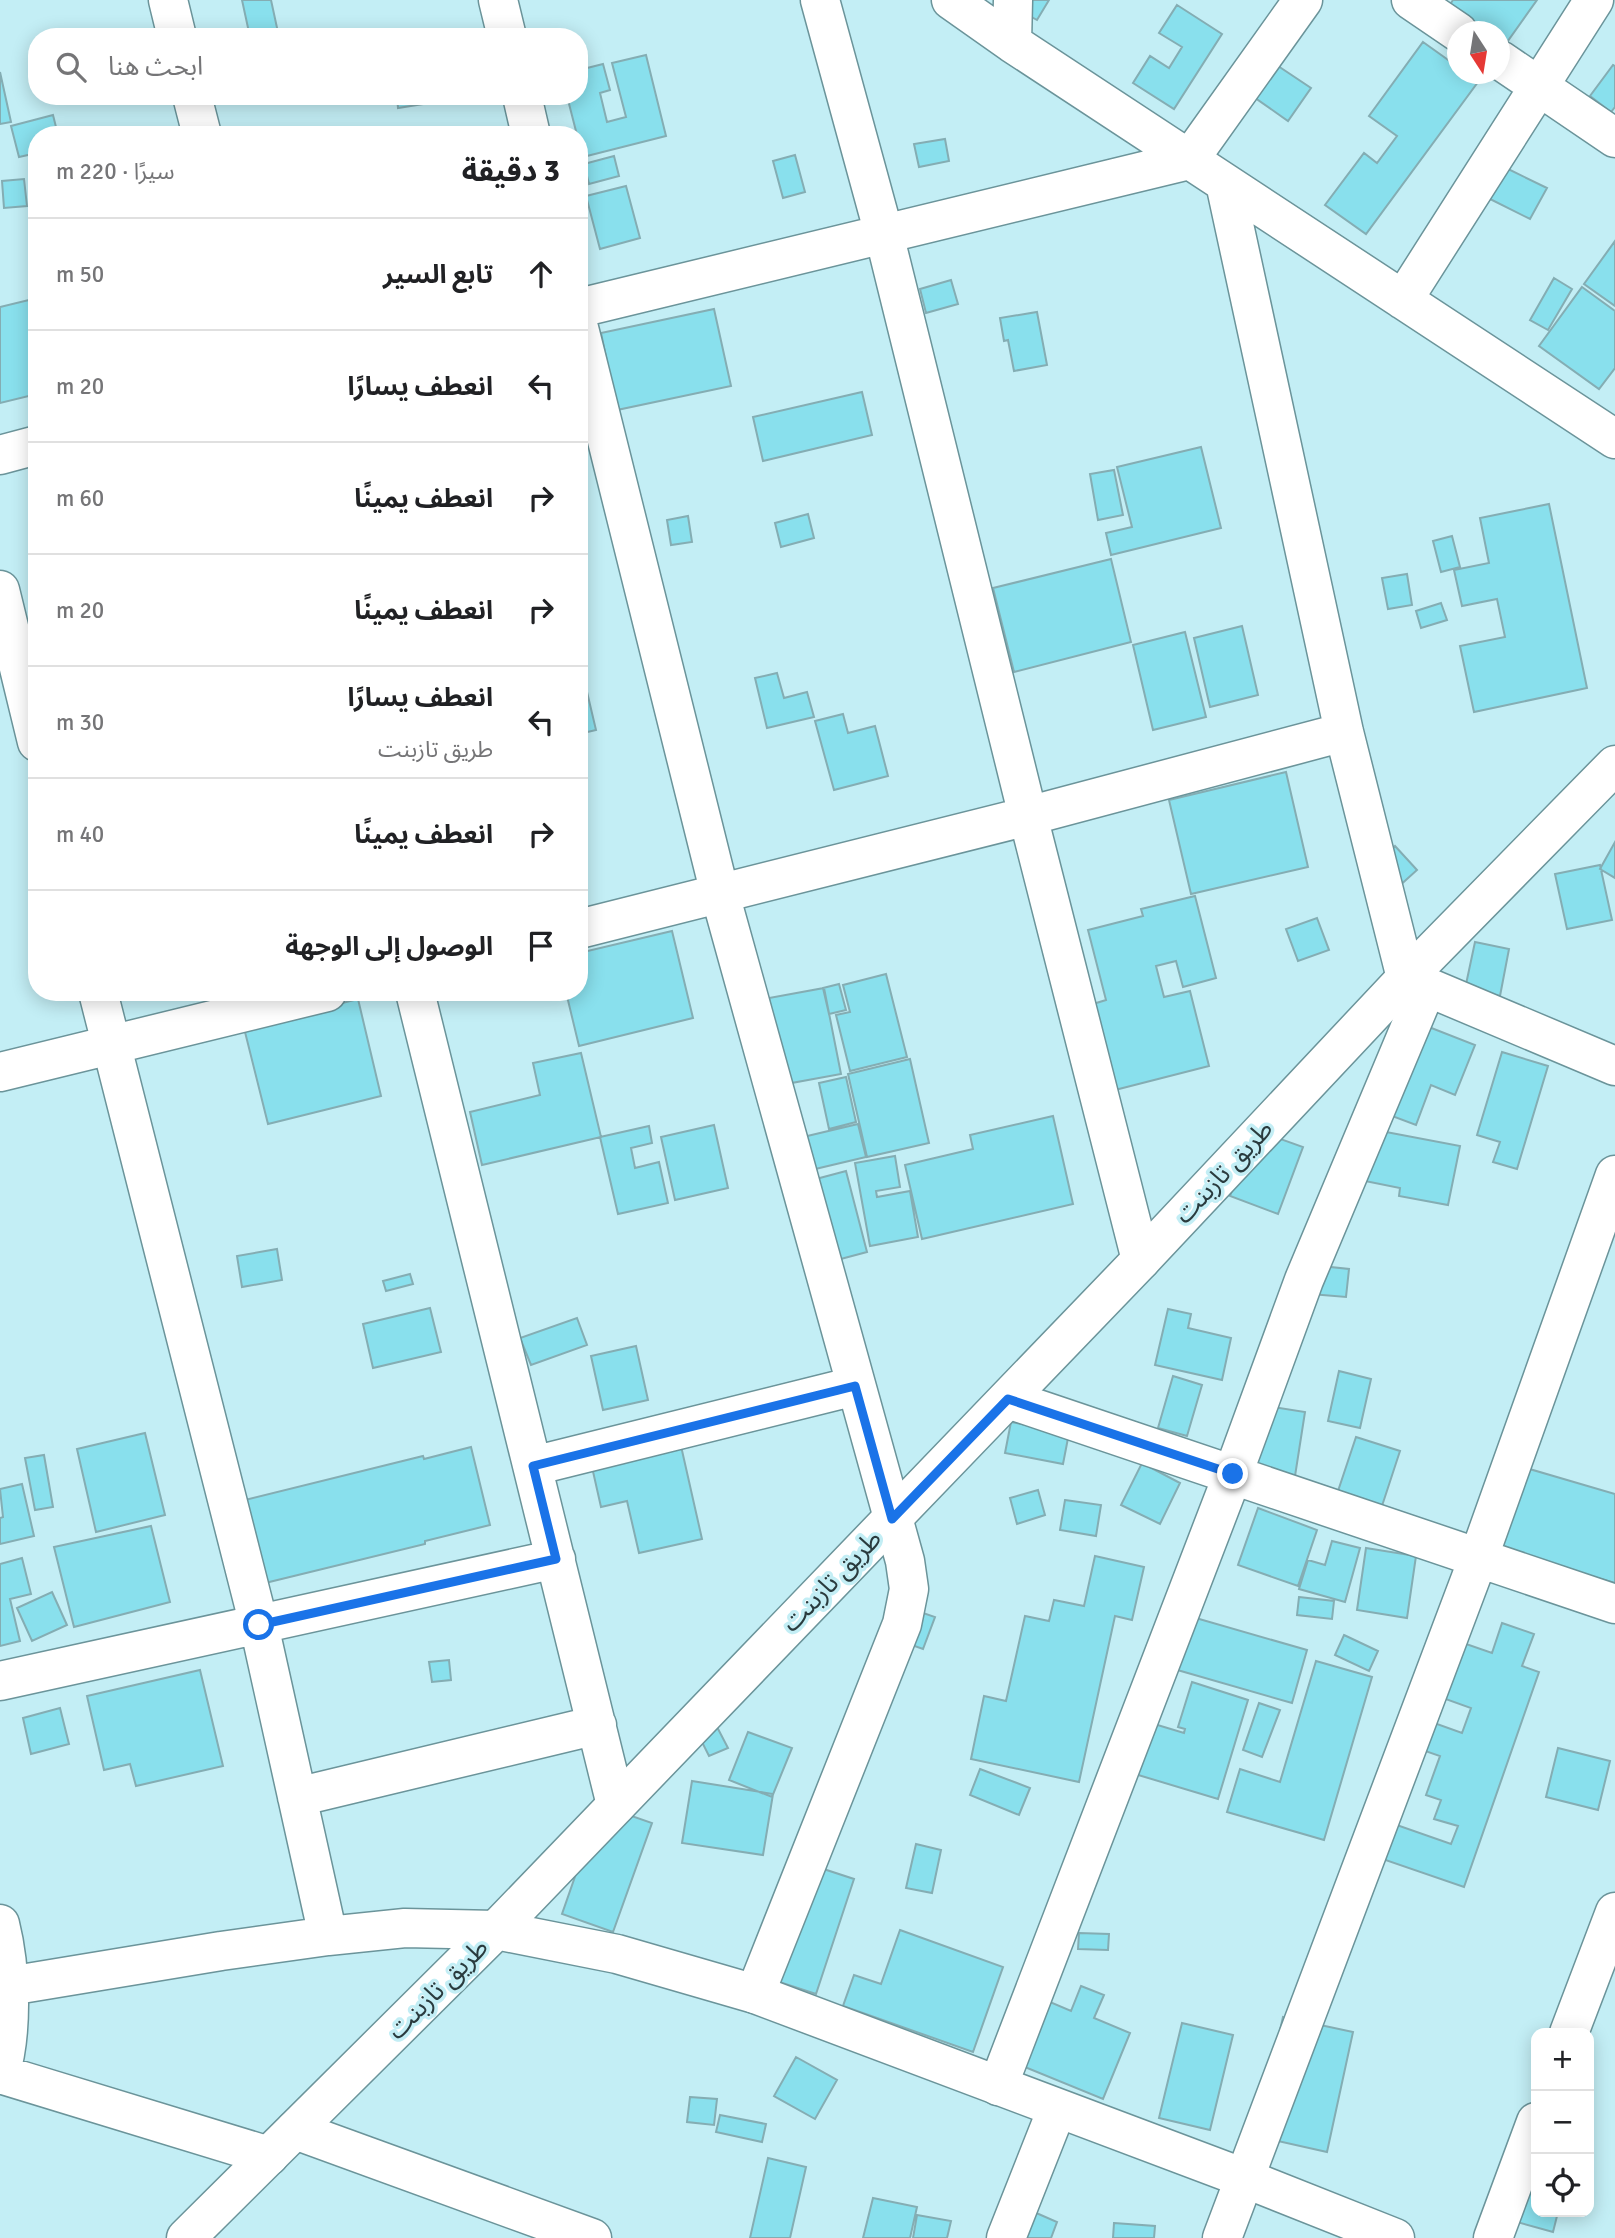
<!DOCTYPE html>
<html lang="ar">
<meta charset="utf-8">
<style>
:root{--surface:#fff;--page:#f2f2f2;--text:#202124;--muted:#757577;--line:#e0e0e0}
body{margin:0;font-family:Signika,"Noto Sans Arabic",sans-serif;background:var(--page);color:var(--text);direction:rtl}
.controls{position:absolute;right:21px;bottom:21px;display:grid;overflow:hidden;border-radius:14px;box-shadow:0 4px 18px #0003}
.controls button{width:63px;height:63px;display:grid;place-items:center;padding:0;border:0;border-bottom:2px solid var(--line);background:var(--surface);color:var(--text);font:35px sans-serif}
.compass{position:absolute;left:1447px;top:21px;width:63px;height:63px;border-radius:50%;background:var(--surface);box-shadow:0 4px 18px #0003;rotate:168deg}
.stop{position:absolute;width:21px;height:21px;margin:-16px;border:5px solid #1a73e8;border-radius:50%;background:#fff}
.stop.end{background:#1a73e8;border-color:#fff;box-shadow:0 2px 7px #0008}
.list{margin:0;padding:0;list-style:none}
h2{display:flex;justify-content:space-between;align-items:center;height:91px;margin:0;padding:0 28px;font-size:30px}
h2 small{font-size:23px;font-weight:400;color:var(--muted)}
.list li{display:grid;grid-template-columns:46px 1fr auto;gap:21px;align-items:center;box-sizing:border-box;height:112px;padding:0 28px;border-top:2px solid var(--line)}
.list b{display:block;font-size:26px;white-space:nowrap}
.list p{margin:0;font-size:23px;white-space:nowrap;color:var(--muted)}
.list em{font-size:23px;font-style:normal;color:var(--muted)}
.icon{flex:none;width:38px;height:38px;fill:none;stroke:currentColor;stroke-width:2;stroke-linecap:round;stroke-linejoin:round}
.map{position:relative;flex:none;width:1615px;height:2238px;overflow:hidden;direction:ltr}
.search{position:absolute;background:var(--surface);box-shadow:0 4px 18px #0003;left:28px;top:28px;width:560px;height:77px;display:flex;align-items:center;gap:18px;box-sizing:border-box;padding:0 24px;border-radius:28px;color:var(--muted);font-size:26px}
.panel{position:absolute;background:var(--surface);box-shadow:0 4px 18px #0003;left:28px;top:126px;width:560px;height:875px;border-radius:28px;direction:rtl}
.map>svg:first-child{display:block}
.building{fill:#89e0ed;stroke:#84adb3;stroke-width:2}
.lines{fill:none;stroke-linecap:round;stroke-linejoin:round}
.street-casing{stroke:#6b949a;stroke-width:41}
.secondary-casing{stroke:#6b949a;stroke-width:41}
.street{stroke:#fff;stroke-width:38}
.secondary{stroke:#fff;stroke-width:38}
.route{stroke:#1a73e8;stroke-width:9}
.labels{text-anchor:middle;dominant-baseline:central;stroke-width:7;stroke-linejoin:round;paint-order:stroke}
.street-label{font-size:26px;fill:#2a3b3e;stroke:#c3eef5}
</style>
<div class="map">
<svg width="1615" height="2238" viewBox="0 0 1615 2238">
<rect width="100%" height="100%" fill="#c3eef5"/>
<!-- building -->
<path class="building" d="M242,0H271L279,37H250Z
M1001,0H1049L1037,20Z
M1453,0H1537L1505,45L1500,41V32H1486L1449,6Z
M1177,5L1222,34L1174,109L1133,83L1150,56L1169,68L1182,47L1159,33Z
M1423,42L1458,67V74H1466L1478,82L1366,234L1325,205L1364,153L1377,163L1397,136L1369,116Z
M1260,54L1311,88L1288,121L1238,86Z
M646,55L666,136L583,157L579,135H577L567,96H579V70L603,64L610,90L600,93L607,122L626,117L612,63Z
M1613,65L1615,66V107L1611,112L1590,96Z
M0,72L11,122L0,124Z
M397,96H455V99L398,108Z
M53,115L58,135H37V153L19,157L11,126Z
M945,139L949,161L919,167L914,144Z
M795,155L805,192L783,198L773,161Z
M614,156L619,176L589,184L584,164Z
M1504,167L1547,188L1530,219L1488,198Z
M24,179L27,206L4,208L2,181Z
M626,186L640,238L600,249L586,196Z
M1615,241V306L1584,284Z
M1554,278L1572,289L1548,330L1530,320Z
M951,280L958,304L926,313L920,289Z
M1582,287L1615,311V368L1599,389L1539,346Z
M37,298V394L0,403V307Z
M714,309L731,386L617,410L601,333Z
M1037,312L1047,365L1014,371L1008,340L1004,341L1000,318Z
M862,392L872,435L763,461L753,417Z
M1201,447L1221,528L1111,555L1106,533L1132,527L1117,467Z
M1114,470L1123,515L1098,520L1090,474Z
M1549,504L1587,688L1474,712L1460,646L1505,637L1497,599L1462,606L1454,570L1489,563L1480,518Z
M808,514L814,538L781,547L775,523Z
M688,516L692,542L671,545L667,520Z
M1452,536L1460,567L1441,572L1433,541Z
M1111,559L1131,642L1014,672L993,588Z
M1407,574L1412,605L1388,609L1382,578Z
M1441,603L1447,620L1421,628L1416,611Z
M1242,626L1258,695L1210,707L1194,638Z
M1185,632L1206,717L1153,730L1133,645Z
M579,658L596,730L579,734Z
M777,673L784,698L807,692L814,717L767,728L755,678Z
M843,714L848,733L875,726L888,776L834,790L815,721Z
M1286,772L1308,867L1191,894L1169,800Z
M1615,842V878L1600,869Z
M1395,846L1417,870L1397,888L1375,865Z
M1600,865L1612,920L1567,929L1555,874Z
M1195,896L1216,978L1183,987L1176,961L1156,966L1164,997L1190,991L1209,1066L1115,1090L1093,1004L1106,1000L1088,930L1143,916L1141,909Z
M1317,918L1329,950L1298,961L1286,929Z
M672,931L693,1018L579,1046L566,992H579V953Z
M1475,942L1509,949L1500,996L1465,989Z
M886,974L907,1057L850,1071L836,1015L850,1012L843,985Z
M839,984L846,1010L829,1014L823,988Z
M824,988L841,1074L786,1084L769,998Z
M358,999L381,1096L268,1124L244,1028Z
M1411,1020L1475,1045L1455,1095L1431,1085L1416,1125L1376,1110Z
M1502,1052L1548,1066L1517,1169L1493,1162L1500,1142L1477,1135Z
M581,1053L601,1137L482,1165L470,1112L540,1095L533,1063Z
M910,1059L929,1143L867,1157L848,1074Z
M846,1077L856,1122L829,1129L819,1083Z
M1053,1116L1073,1204L922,1239L905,1165L973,1149L970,1135Z
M858,1124L866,1157L811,1170L803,1137Z
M714,1125L728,1188L675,1200L661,1137Z
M649,1126L652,1143L631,1148L635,1168L659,1162L668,1203L618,1214L600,1137Z
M1365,1128L1460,1146L1448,1205L1399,1196L1400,1188L1355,1179Z
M1255,1130L1303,1147L1278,1214L1230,1196Z
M895,1156L900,1187L876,1191L877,1197L910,1191L918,1237L870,1246L855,1163Z
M846,1171L867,1252L837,1260L816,1179Z
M277,1249L282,1280L242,1287L237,1256Z
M1302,1264L1349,1269L1346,1297L1299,1293Z
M410,1274L413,1284L386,1291L383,1281Z
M430,1308L441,1352L373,1368L363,1324Z
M1168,1309L1191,1314L1188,1328L1231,1338L1222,1380L1155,1365Z
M577,1318L587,1345L531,1365L520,1338Z
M636,1346L648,1400L603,1410L591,1356Z
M1339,1371L1371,1379L1360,1428L1328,1421Z
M1173,1376L1202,1385L1187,1436L1158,1428Z
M1254,1404L1305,1412L1295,1476L1244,1468Z
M1011,1422L1069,1433L1063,1464L1005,1453Z
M145,1433L165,1515L96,1532L77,1449Z
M1356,1437L1400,1451L1380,1512L1336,1497Z
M681,1446L702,1539L639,1553L627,1501L601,1507L592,1467Z
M471,1447L490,1525L425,1541V1544L257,1585L237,1502L423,1456L424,1459Z
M44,1455L53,1507L35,1510L25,1458Z
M1142,1463L1180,1483L1160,1524L1121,1505Z
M1509,1463L1615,1494V1583L1486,1546Z
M22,1484L34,1536L0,1544V1518L3,1517L0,1489Z
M1038,1490L1045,1515L1017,1524L1010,1498Z
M1065,1500L1101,1505L1096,1536L1060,1530Z
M1258,1508L1317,1530L1298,1586L1238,1565Z
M151,1526L170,1602L74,1627L54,1547Z
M1332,1541L1360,1548L1345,1602L1299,1589L1308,1560L1325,1565Z
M1366,1548L1416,1556L1407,1618L1357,1610Z
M1095,1556L1144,1567L1132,1620L1115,1616L1079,1782L971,1759L984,1696L1006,1701L1025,1616L1049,1621L1054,1600L1084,1606Z
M22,1558L31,1594L10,1599L20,1641L0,1646V1564Z
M52,1592L67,1625L32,1641L17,1608Z
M1299,1597L1334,1601L1332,1619L1297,1615Z
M894,1603L935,1617L923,1649L883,1635Z
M1175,1612L1307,1650L1292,1703L1160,1665Z
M1502,1623L1534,1634L1522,1666L1539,1672L1464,1887L1362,1852L1374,1817L1451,1844L1458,1826L1434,1819L1441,1800L1426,1795L1440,1756L1402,1743L1412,1715L1462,1733L1471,1708L1426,1692L1446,1637L1492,1653Z
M1344,1635L1378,1651L1369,1671L1335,1655Z
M449,1660L451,1680L432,1682L429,1662Z
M1316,1661L1372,1677L1324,1840L1227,1812L1240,1769L1280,1782Z
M200,1670L223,1766L136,1786L130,1764L104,1770L87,1696Z
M1192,1682L1248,1700L1218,1799L1115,1768L1131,1717L1184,1733L1185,1729L1178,1727Z
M1259,1703L1280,1710L1262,1757L1243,1750Z
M60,1708L69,1744L31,1754L23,1718Z
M716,1725L728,1748L709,1756L698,1734Z
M748,1732L792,1748L772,1797L729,1780Z
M1558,1748L1610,1761L1598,1810L1546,1797Z
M980,1769L1030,1788L1019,1815L970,1795Z
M692,1781L773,1794L763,1855L682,1843Z
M600,1805L652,1823L613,1932L562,1914Z
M916,1844L941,1850L932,1893L906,1888Z
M793,1859L854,1879L816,1994L755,1974Z
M900,1930L1003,1967L973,2052L843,2006L854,1975L881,1984Z
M1079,1933L1109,1934L1108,1950L1078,1949Z
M1081,1986L1104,1995L1094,2018L1130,2033L1103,2099L1010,2061L1036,1996L1071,2011Z
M1283,2017L1353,2032L1327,2152L1256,2136Z
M1182,2023L1233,2035L1210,2130L1159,2118Z
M796,2057L837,2080L815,2119L774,2096Z
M690,2097L717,2099L714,2125L687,2122Z
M720,2115L766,2124L762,2142L716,2132Z
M768,2158L806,2167L790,2238H750Z
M1536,2170V2212H1558L1553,2232L1506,2219Z
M873,2198L917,2207L910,2238H863Z
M1034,2212L1057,2222L1051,2238H1024Z
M917,2215L951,2221L947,2238H913Z
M1114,2223L1155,2226L1154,2238H1113Z"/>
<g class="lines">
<defs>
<path id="street" d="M168,0L177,37
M498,0L507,37
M820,0L884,234L1028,816L1141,1260
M951,0L1012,43L1615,439
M1411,0L1458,32
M1012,43L1013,0
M1500,60L1615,138
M192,96L202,135
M522,96L531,135
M1225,183L1344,732L1406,978L1615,1066
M1403,300L1594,0
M579,308L1189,160L1303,0
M579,328L720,894L905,1561L909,1589L902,1624L755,1994
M0,455L37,445
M0,590L37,742
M579,929L1028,816L1344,732
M98,992L259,1625L328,1936
M415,992L616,1805
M0,1072L327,992
M1008,1399L1615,1604
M533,1466L855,1386
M0,1681L556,1559
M297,1797L597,1725
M0,1924C11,1968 13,2032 0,2075
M9,1986L221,1951L328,1936L405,1928L496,1930
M1569,2033L1615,1912
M0,2074L269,2156
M998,2086L1233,1474L1304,1280L1427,987
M295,2130L592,2238
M1006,2238L1057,2109
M1222,2238L1478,1559L1615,1175
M1493,2238L1536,2122"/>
<path id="secondary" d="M496,1930L617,1954L755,1994L1244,2178L1395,2238
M186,2238L496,1930L1141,1260L1406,978L1615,765"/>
</defs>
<!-- street casing -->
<use href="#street" class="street-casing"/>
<!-- secondary casing -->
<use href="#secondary" class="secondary-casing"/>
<!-- street -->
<use href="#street" class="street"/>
<!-- secondary -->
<use href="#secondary" class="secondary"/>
</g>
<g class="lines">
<!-- route -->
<path class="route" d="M259,1625L556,1559L533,1466L855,1386L892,1519L1008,1399L1233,1474"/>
</g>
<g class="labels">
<!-- street labels -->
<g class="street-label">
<text transform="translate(1224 1172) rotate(-47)">طريق تازبنت</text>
<text transform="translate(832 1581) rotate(-46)">طريق تازبنت</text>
<text transform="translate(438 1989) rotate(-45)">طريق تازبنت</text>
</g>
</g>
</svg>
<div class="controls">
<button>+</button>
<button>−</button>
<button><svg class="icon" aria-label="locate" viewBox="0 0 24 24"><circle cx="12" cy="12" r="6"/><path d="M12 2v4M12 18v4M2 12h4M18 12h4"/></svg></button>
</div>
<svg class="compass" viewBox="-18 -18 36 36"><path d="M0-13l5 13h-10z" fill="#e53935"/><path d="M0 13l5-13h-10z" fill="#757577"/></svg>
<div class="stop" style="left:259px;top:1625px"></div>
<div class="stop end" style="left:1233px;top:1474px"></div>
<div class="search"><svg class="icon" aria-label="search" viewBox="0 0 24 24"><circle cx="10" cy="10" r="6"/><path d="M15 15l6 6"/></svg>ابحث هنا</div>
<section class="panel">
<h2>3 دقيقة<small>سيرًا · 220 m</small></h2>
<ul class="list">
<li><svg class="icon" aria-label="ahead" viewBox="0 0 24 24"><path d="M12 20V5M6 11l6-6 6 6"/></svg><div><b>تابع السير</b></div><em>50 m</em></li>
<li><svg class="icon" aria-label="left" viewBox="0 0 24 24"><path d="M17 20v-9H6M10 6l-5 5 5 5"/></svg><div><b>انعطف يسارًا</b></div><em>20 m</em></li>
<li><svg class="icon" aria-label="right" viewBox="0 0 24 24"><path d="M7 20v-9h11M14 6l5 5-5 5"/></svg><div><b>انعطف يمينًا</b></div><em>60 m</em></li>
<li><svg class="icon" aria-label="right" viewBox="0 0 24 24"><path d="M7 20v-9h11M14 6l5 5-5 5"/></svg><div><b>انعطف يمينًا</b></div><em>20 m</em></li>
<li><svg class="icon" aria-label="left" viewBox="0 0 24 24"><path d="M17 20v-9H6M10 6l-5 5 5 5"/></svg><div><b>انعطف يسارًا</b><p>طريق تازبنت</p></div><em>30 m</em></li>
<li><svg class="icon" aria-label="right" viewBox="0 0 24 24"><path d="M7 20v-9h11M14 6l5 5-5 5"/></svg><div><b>انعطف يمينًا</b></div><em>40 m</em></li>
<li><svg class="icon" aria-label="arrive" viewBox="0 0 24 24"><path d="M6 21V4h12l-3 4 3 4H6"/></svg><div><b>الوصول إلى الوجهة</b></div></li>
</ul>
</section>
</div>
